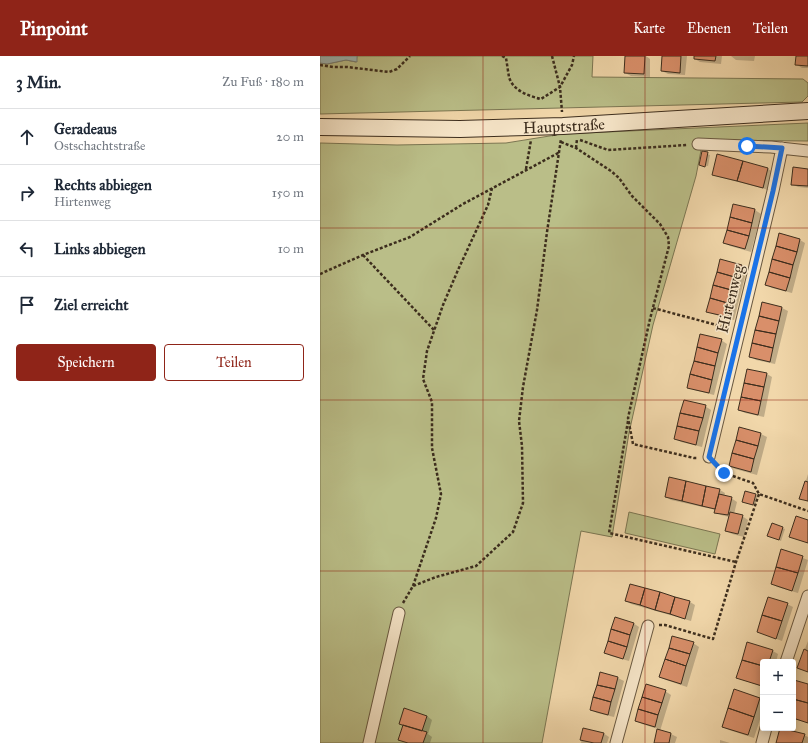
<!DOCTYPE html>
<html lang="de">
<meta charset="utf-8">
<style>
:root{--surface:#fff;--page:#f6f6f7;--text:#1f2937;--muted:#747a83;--line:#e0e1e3;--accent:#8f2418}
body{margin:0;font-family:"IM FELL Great Primer",serif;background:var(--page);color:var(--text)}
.controls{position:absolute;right:12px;bottom:12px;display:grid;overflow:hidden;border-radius:4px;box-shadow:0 2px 10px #0003}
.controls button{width:36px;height:36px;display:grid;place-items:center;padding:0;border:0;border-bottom:1px solid var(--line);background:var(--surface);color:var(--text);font:20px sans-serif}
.stop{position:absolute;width:12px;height:12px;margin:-9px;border:3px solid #1a73e8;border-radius:50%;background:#fff}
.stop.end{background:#1a73e8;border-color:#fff;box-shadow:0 1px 4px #0008}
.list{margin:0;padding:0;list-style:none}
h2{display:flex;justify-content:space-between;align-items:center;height:52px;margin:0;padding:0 16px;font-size:17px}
h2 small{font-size:13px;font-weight:400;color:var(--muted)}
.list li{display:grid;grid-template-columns:26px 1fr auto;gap:12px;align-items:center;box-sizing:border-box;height:56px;padding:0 16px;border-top:1px solid var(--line)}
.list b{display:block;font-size:15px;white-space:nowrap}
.list p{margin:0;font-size:13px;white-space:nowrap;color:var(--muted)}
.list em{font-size:13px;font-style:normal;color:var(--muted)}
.actions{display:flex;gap:8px;padding:12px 16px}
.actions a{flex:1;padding:9px 0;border:1px solid var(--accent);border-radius:4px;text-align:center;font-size:14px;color:var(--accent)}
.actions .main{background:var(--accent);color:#fff}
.icon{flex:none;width:22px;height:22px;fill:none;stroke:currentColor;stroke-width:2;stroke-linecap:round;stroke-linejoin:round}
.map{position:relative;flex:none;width:488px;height:687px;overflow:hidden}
header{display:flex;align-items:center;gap:24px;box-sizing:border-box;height:56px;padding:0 20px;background:var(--accent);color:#fff}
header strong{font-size:19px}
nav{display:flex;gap:22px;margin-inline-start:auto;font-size:14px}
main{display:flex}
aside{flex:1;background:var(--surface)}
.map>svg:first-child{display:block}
.green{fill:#babe88;stroke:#7b7652}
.water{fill:#9fb7b4;stroke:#778078}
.shadow{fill:#0003}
.building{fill:#d98f6a;stroke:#3c2d1d}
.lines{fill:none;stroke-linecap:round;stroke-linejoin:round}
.street-casing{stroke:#695840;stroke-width:13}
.secondary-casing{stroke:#3c2d1d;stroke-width:18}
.path{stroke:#3c2d1d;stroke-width:2.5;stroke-dasharray:3 2;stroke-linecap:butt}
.street{stroke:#f6e5c8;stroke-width:11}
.secondary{stroke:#f6e5c8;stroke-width:16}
.route{stroke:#1a73e8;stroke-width:5}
.grid{fill:none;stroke:#8f2418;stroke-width:1;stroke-opacity:0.55}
.labels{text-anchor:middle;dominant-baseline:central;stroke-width:3;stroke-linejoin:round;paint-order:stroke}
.street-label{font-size:16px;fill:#3c2d1d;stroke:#f6e5c8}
</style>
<header>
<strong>Pinpoint</strong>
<nav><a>Karte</a><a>Ebenen</a><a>Teilen</a></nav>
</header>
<main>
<aside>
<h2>3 Min.<small>Zu Fuß · 180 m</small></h2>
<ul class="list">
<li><svg class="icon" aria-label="ahead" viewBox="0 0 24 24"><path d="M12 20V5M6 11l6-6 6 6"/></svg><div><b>Geradeaus</b><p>Ostschachtstraße</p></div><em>20 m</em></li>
<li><svg class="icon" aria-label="right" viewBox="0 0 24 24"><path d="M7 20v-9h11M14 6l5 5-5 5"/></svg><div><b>Rechts abbiegen</b><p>Hirtenweg</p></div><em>150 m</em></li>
<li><svg class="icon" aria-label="left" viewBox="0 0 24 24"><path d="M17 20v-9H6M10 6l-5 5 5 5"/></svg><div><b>Links abbiegen</b></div><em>10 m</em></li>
<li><svg class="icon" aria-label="arrive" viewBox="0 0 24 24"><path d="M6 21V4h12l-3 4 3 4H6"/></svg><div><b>Ziel erreicht</b></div></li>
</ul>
<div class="actions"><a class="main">Speichern</a><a>Teilen</a></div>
</aside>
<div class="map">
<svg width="488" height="687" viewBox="0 0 488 687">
<rect width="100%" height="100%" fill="#f1d7aa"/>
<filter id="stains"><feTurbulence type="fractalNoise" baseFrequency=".005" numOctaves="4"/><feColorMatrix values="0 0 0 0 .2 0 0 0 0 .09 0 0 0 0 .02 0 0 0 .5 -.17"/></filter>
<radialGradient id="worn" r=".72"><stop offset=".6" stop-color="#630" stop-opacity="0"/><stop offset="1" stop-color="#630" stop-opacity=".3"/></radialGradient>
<!-- green -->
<path class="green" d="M37,0H273L272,21L483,23L488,27V40L482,46L0,58V7L7,8L26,4L36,6Z
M488,67V85L383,84L376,120L333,269L309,377L292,481L261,475L222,687H0V87L77,89L186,87L242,78Z
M309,456L400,478L395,498L305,477Z"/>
<!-- water -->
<path class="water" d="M0,0H37V6L26,4L7,8L0,7Z"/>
<!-- shadow -->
<path class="shadow" d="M306,0H326L330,3V21L311,20L305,17Z
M343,0H367L365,19L348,18L342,15Z
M375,0H402L401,8L380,6L375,3Z
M411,0H435L434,5L416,4Z
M477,0H488V12H482L476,8Z
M383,96L390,99L388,110L381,109Z
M448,113L453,116L449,134L399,121L393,118Z
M488,114V132L478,131L472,128Z
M414,149L435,154L441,158L431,196L410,190L404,187Z
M480,184L485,187L472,237L452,232L447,229Z
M421,210L427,213L414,264L393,258L387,255Z
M442,247L462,252L468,255L455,308L436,304L430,300Z
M401,284L407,288L394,339L374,334L368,331Z
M447,318L452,321L444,361L425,357L419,354Z
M385,350L391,354L382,391L361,386L355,383Z
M420,372L441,378L447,381L437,419L415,413L410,410Z
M488,418V446L481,442Z
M400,434L405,437L404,441L411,442L417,446L414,458L422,460L428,464L424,481L412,478L406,475L409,461L401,459L396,456V454L351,444L346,441Z
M436,439L438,440L435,450L426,447Z
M452,468L465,473L461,485L451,481Z
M462,494L488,504L478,537L457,531L452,527Z
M306,545L370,546L375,549L371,565L311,548Z
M467,548L473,551L462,585L438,576Z
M313,567L319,571L309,605L291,600L286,597Z
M488,585V616L478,611Z
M373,587L379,591L367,631L346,624L340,621Z
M453,595L458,598L456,606H443V631L423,624L417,621Z
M281,617L298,622L304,625L294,661L277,657L271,654Z
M475,625L488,629V667L473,663V630Z
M345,635L351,639L340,675L351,678L357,681L355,687H335L338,673L322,668L316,665Z
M415,635L443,644V654L434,682L409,674L403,671Z
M107,660L112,664L108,678L112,681L110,687H86L80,683Z
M264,673L283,677L289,681L287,687H261Z
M484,679L488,681V687H457Z
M400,684L410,687H400Z"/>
<!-- building -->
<path class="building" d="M305,0H325L324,18L304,17Z
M342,0H361L360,17L341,15Z
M374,0H396L395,5L374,3Z
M476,0H488V10L475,9Z
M382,95L388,96L385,111L379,109Z
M397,98L423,105L417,125L392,119Z
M423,105L448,112L443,132L417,125Z
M473,111L488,113V130L471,129Z
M413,148L435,153L432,167L410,161Z
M410,161L432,167L429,180L407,174Z
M407,174L429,180L425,193L403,187Z
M459,177L480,183L477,196L456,190Z
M456,190L477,196L473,209L452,203Z
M400,203L422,209L418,222L397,216Z
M452,203L473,209L470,222L449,216Z
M397,216L418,222L415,235L393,229Z
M449,216L470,222L466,235L445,229Z
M393,229L415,235L411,248L390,242Z
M390,242L411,248L408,261L386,256Z
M442,246L462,251L459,265L439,260Z
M439,260L459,265L456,278L435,274Z
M435,274L456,278L453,292L432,287Z
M380,278L402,283L398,297L377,291Z
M432,287L453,292L450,306L429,301Z
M377,291L398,297L395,310L374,305Z
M374,305L395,310L392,324L370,318Z
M427,313L447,317L444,331L424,327Z
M370,318L392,324L389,337L367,332Z
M424,327L444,331L441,345L421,341Z
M421,341L441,345L438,359L418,354Z
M364,344L386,349L383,362L360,357Z
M360,357L383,362L379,375L357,370Z
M357,370L379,375L376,389L354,383Z
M419,371L441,377L438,390L416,384Z
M416,384L438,390L434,403L412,397Z
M412,397L434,403L431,416L409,410Z
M349,421L366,425L362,445L345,441Z
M366,425L386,430L382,450L362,445Z
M485,425L488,426V445L479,443Z
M386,430L400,433L395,453L382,450Z
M425,435L436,438L433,449L422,446Z
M399,438L412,441L408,459L394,457Z
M410,456L423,459L418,478L405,475Z
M476,460L488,464V487L469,481Z
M452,467L463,471L459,484L447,480Z
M461,493L483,500L478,517L456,511Z
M456,511L478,517L472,535L451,528Z
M310,528L325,532L320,549L305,545Z
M325,532L340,536L335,554L320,549Z
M340,536L355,541L350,558L335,554Z
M355,541L370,545L365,563L350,558Z
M448,541L468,547L462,565L442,559Z
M442,559L462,565L456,583L437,576Z
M295,561L314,567L310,579L291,573Z
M291,573L310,579L307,591L288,585Z
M352,580L374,586L370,598L349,592Z
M288,585L307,591L303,603L284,597Z
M427,586L453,594L449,606H443V610L422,604Z
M349,592L370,598L366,610L345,603Z
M484,593L488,595V616L477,612Z
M345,603L366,610L361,628L339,621Z
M422,604L443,610L442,630L416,622Z
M280,616L298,621L295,633L277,629Z
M474,624L488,628V647L473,643Z
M326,628L346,634L342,647L322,641Z
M277,629L295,633L291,646L273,641Z
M414,633L440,642L434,661L408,652Z
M273,641L291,646L288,659L270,654Z
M322,641L342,647L338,659L318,653Z
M473,643L488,647V667L473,662Z
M84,652L107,660L102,675L79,668Z
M408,652L434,661L428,679L402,671Z
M318,653L338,659L335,671L315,665Z
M83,669L107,676L103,687H88L78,684Z
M263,672L284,677L281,687H274L260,684Z
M460,672L485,678L482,687H456Z
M337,673L351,677L349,687H334Z"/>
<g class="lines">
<defs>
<path id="street" d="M378,88L451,91L488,95
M389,401L453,135L462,92
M466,606L488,540
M49,687L79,557
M296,687L328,570
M442,687L446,672"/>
<g id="secondary">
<path id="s1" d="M0,71L140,73L243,70L488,55"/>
</g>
</defs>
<!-- street casing -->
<use href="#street" class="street-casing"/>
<!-- secondary casing -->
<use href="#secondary" class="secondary-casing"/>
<!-- path -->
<path class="path" d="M182,0L186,2C187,8 188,15 189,21C193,35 209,40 221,43L240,31L252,9L254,0
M232,0L240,31L242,56
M0,9L13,11H27L69,16L77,13L90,0
M260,84L288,94L367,89
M241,86L256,92L291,115L299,122L312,140L340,168L348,181L349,190L330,263L308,362L313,388L374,402H378
M256,92L257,83
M206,113L211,84
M43,199L114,274
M0,218L43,199L90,181L143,148L240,96
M333,252L408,272
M308,365L289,477L416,506
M397,409L404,417L433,427L439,438L488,455
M93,530L116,462L121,438L112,392V346L103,323L107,295L123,249L138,214L168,149L172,132
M83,547L93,530L116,521L156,510L193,476L203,447L202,390L199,365L203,331L217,254L227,176L241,83
M339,569H345L393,583L416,506L439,438"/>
<!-- street -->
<use href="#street" class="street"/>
<!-- secondary -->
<use href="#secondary" class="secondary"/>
</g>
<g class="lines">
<!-- route -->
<path class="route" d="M404,417L389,401L453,135L462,92L427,90"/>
</g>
<!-- grid -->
<path class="grid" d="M163,0V687M325,0V687M0,172H488M0,344H488M0,515H488"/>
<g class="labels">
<!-- street labels -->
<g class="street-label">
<text stroke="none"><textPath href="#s1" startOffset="244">Hauptstraße</textPath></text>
<text transform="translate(410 243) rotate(-76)">Hirtenweg</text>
</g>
</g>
<rect width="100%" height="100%" filter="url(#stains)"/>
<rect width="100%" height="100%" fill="url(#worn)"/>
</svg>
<div class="controls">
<button>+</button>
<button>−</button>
</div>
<div class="stop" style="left:427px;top:90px"></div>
<div class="stop end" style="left:404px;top:417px"></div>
</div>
</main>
